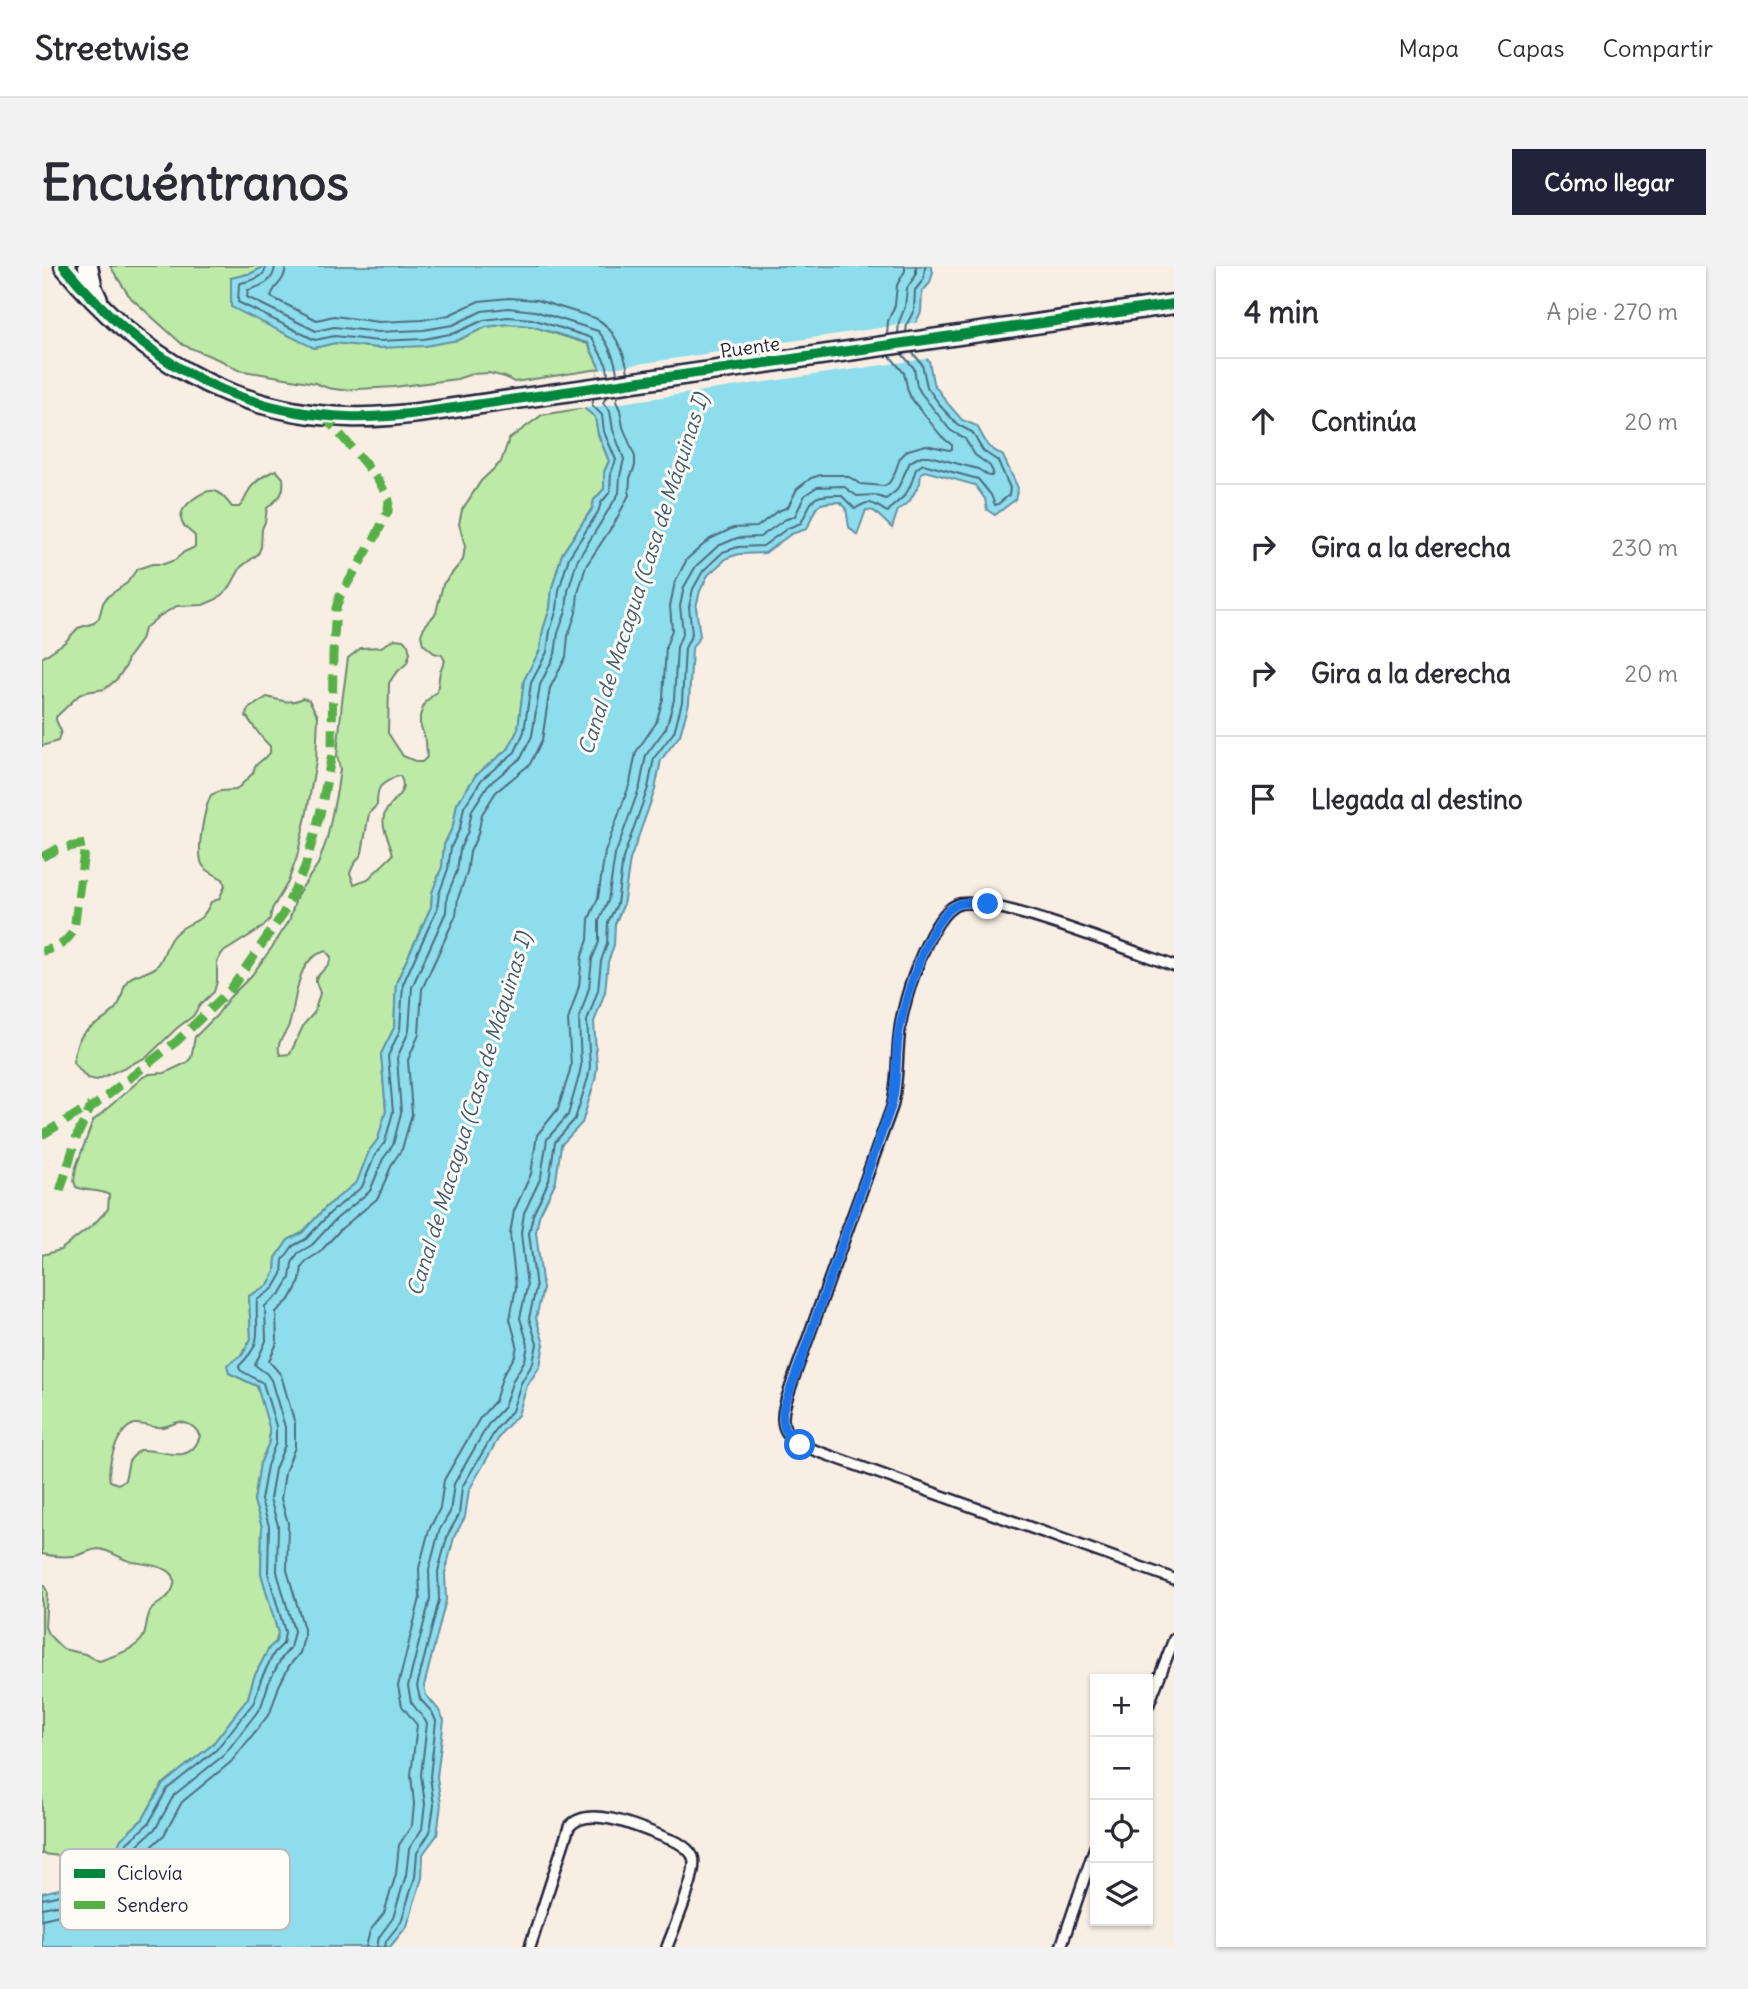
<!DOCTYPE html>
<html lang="es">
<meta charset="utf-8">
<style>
:root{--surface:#fff;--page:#f2f2f3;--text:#2b2b33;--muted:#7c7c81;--line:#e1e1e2;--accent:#22223b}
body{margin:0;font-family:Delius,sans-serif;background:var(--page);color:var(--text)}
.controls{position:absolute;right:21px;bottom:21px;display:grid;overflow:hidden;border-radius:0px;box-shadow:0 2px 5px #0004}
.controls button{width:63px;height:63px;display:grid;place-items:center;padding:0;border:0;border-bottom:2px solid var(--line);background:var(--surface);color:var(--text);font:35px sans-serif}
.stop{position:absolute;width:21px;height:21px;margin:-16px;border:5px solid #1a73e8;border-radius:50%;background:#fff}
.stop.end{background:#1a73e8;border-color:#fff;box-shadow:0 2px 7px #0008}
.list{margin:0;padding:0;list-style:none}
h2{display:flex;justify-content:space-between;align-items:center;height:91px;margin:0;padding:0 28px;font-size:30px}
h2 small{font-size:23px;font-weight:400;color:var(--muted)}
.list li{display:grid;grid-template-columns:46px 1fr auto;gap:21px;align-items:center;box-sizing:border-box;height:126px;padding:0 28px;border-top:2px solid var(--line)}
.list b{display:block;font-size:26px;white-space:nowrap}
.list em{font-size:23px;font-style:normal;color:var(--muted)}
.icon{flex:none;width:38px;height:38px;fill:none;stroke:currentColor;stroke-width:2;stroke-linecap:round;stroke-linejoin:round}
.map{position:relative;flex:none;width:1132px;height:1681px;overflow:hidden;border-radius:0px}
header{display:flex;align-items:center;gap:42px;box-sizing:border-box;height:98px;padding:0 35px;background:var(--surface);border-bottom:2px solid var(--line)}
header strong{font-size:33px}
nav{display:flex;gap:38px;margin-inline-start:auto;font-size:24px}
.intro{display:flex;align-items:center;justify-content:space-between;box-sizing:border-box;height:168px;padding:0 42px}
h1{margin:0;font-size:49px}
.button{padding:18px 32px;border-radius:0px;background:var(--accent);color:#fff;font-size:24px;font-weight:700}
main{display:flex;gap:42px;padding:0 42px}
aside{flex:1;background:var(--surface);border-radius:0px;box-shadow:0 2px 5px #0004}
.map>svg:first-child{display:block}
.green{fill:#bdeaa7;stroke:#708671;stroke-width:2;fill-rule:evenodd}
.water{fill:#8eddec;stroke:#6392a5;stroke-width:2}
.pier{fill:#f8eee3}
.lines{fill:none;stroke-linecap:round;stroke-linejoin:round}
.shore{stroke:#4d6d82;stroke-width:2}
.lane-casing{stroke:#22223b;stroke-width:14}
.street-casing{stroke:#22223b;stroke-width:23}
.lane{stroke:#fdfcf7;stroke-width:9}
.street{stroke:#fdfcf7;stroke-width:18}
.quiet{stroke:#55b146;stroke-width:9;stroke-dasharray:18 9;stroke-linecap:butt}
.cycleway-casing{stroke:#fdfcf7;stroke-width:15}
.cycleway{stroke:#00873e;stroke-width:10}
.route{stroke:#1a73e8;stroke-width:9}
.labels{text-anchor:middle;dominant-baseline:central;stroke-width:6;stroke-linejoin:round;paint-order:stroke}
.street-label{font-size:19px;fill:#22223b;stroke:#fdfcf7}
.water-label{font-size:21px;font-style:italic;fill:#425a70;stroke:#fdfcf7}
.key{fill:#fdfcf7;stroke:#bbbbbf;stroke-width:2}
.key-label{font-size:19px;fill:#22223b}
</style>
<header>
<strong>Streetwise</strong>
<nav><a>Mapa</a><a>Capas</a><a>Compartir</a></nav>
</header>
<div class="intro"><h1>Encuéntranos</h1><a class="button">Cómo llegar</a></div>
<main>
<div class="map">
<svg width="1132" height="1681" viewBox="0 0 1132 1681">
<rect width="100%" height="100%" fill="#f8eee3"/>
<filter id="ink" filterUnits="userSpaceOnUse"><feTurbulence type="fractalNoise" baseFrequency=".0143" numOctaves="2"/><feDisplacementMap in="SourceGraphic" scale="14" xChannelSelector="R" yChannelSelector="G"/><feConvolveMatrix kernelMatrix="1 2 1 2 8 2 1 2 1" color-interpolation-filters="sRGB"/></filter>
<g filter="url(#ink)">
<!-- green -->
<path class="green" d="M68,0H223L210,7L189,12L272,82L293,77L336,82L416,74L444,61L466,58L489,60L546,78L558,103L472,116L463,111L447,107L430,108L415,113L352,121L299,124L286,122L273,117L196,104L180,95L141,79L88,31Z
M542,142L553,151L556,168L567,195L562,206V223L552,234L550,242L520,288L510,322L508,342L501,364L498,384L482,414L476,463L467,482L434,509L415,538L411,560L402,579L400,601L390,627L389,641L354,717L352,762L339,788L344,845L336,873L327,885L315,916L284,941L260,967L246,974L234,992L233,1006L226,1019L207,1030L209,1073L187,1107L215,1120L228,1161L227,1177L218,1198L212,1235L220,1261L219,1307L236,1367L234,1376L227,1382L212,1411L206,1432L170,1479L120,1519L101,1553L79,1573L68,1600C45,1604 48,1596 29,1592C20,1590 10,1589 0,1588V1317L5,1325L3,1361L6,1368L21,1383L43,1388L57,1395C69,1391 97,1383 102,1369C105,1361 104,1351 109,1344C115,1337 125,1334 129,1326C145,1298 100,1299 87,1295C77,1292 68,1284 57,1283C48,1283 41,1289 32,1290C22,1291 9,1290 0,1288V989L18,984L51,959L66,943L67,929C58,923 45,926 34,921L32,915L34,901L51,855L101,811L108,808L123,807L144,797L149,792L153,771L175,749L187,732L209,710L231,680L247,655L255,629L276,598L285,573L295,524L298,503L295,489L300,436L306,392L319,382L339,381L353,373L361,374L366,379L368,387L365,397L353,408L347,417L346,467L361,490L375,496H380L385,491L384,475L378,458V450L383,436L395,426L398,405L403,395L400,389L392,387L381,378L379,369L382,361L394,347L401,318L421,294L423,280L417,258L420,244L439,215L459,196L467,173L500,149ZM355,510H358C369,528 346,534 342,550C339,563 349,576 351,589L326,613L312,618L308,607L311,600L320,587L327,547L335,539C335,519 338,519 355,510ZM284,685L289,691L287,698L274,712V716L278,727L272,747L262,758L248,788L238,789C233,776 243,770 247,759C256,733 252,693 284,685ZM136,1156C147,1157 153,1160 158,1170C148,1202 119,1182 97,1184L87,1195L83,1214L76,1218L68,1215C64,1201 75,1162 93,1158C99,1157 108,1161 115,1161C122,1162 129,1159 136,1156Z
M234,204L241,212C243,228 237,232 225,242L223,256L220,263L219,281L216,288L199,301L188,321L175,333L161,339L135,340L116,351L102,363L99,374L86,392L84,400L75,413L63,423L44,426L37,429L14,451V454L19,465L16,475L0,480V392L23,376L36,362L52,357L57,352L61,337L65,331L85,317L95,303L110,298H122L133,294L142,286L153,281V270C148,265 139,260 139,252C138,240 161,223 173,225C180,227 185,235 190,241H197C203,236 203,232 206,226C212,215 224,208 234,204Z
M225,431C240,434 247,439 261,432L267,434L276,450L274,495L265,546L255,591L246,616L230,643L228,653L221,661L180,687L175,696V715L172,726L158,739L151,750L135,762L105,791L55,814L45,812L31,796C37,752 58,766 76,739C81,732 80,720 86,714C94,706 108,708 115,700C124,690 123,676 134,667C150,652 158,661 169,636L177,633L183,620L181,613C176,610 166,606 162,601C152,591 163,541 169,529L178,525L194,524L211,507L213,500L228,487V480C218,472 213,461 204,450L206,443Z"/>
<!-- water -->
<path class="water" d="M223,0H889L891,6L888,17L880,26L879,46L872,60L871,77L887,95L891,117L907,139L920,154L935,160L946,180L961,190L976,222L973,234L953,249L945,244L943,233L933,219L883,205L879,207L878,217L867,236L856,244L850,262L832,245L824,244L815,269L807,261L804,242L798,236C771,236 775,240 765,263L749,268L723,287L697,288L685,292L666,309L658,325L654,341L658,370L650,382L647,437L638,469L619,494L613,524L588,594L581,640L573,658L572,679L566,696L563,726L552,756L555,801L553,814L540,857L519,879L514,915L497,950L494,966L501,1023L494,1052L502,1078L498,1100L485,1120L476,1149L460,1166L427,1224L423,1251L412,1271L403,1307L404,1334L382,1420L384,1429L396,1443L402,1454L395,1511L399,1538L395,1569L381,1588L380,1612L365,1660L348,1681H0V1627L25,1621L66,1603L79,1573L101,1553L120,1519L170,1479L206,1432L212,1411L227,1382L234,1376L236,1367L219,1307L220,1261L212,1235L218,1198L227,1176V1161L215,1120L187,1107L185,1099L201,1088L209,1073L207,1030L226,1019L233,1006L234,992L246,974L260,967L284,941L315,916L327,885L336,873L344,845L339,788L352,762L354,717L389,641L390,627L400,601L402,579L411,560L415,538L434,509L467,482L476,463L482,414L498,384L501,364L508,342L510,322L520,288L550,243L552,234L562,223V206L567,195L556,168L553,151L542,142L558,103L546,77L489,60L466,58L444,61L416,74L383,80L336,82L293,77L272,82L189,41V12L210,7Z"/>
<!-- pier -->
<path class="pier" d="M877,56L875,61V76L889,92L538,143V135L556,107L555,104Z"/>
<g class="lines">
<!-- shore -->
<path class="shore" d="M224,0C223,14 207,14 197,18L196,36L273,74L293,70L336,75L382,73L413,67L442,54L466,51L490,53L550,72L565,100L566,109
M233,0C232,16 220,20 206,24L205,31L274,65L292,61L336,66L381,64L411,59L440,45L466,42L493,45L556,65C565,75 574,94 575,108
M244,0C243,18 231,19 229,31L275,54L292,50L337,56L380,54L407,49L437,35L467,32L495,34L553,52C571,60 583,87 586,106
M864,66L865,58L872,44L873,24L882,13L883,0
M856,67L857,56L863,41L865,22L874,9V0
M845,69L846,55L853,39L855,19L863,5V0
M0,1633L28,1627L71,1608L85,1577L107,1557L125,1523L174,1484L212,1436L219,1413L232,1387L241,1378L243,1366L226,1307L227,1260L219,1234L225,1200L234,1176V1160L221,1117L198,1104L197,1100C223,1075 213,1066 215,1034L232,1022L240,1008L241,994L251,980L264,973L288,947L320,921L333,889L343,876L351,846L346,790L358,764L361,718L395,643L397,628L406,603L409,581L418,562L422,541L440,513L473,486L482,466L489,417L505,386L508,365L515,343L517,324L527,291L556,246L559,237L568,226L569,207L574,194L562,166L560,149L550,139L552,132
M0,1642L31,1636L77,1614L83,1606L92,1582L114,1562L132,1529L182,1489L219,1441L227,1416L239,1393L248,1382L252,1365L235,1306L236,1259L228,1233L233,1203L243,1179V1161L229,1114L225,1108L213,1099L224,1075L223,1040L239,1027L248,1012L250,997L256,987L270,979L293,954L328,925L341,893L351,879L359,847L355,792L367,765L370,721L404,646L405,630L415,605L418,583L426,565L430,544L446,519L479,492L490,470L498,419L513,388L516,367L524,345L526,325L535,295L577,227L578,210L582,193L571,164L568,145L561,137L564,131
M0,1653L35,1645L78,1626L85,1621L91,1612L101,1588L122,1569L140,1536L189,1496L228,1447L237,1420L247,1400L258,1387L262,1371V1363L245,1304L246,1257L239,1233L243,1206L253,1181V1158L239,1109L227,1095L235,1077L234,1046L249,1032L258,1015L260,1001L264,995L277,987L300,962L336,932L350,898L360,883L370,848L366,794L377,768L380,723L414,649L416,632L425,607L428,586L436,568L440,548L454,526L488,498L500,474L508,422L524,391L526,370L534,347L536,327L544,300L573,256L587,229L588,212L593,200V191L581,161L578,144L574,135L577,129
M324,1681L328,1665L342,1647L354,1608L357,1579L370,1559L372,1538L369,1509L375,1459L360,1440L356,1420L378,1332L377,1302L387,1264L398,1242L402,1214L438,1152L453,1135L461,1109L473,1090L475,1079L468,1053L474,1021L468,968L472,945L489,908L495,869L516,843L527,808L529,799L526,754L537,720L540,690L546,674L547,653L556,632L563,586L588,517L594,486L614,457L621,433L624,380L630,364L628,340L633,316L645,293L668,273L691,262L715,261L734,246L746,241L755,223L769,212L779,209H801L809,212L818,218L842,220L847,217L852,209L858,192L866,184L884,179L907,184L910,183V179L900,171L869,132L866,125L862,107L848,90
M335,1681L337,1671L351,1652L364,1609L367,1583L380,1563L383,1538L379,1509L385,1457L369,1436L366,1420L388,1333L387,1304L397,1265L408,1246L412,1218L447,1157L462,1141L471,1114L483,1094L486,1079L478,1052L485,1021L479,967L482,947L499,911L505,873L526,849L537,810L539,800L537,753L547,722L550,693L557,676V655L566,635L573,589L598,520L604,489L624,462L632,434L635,381L641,366L638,340L642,321L654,300L676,280L695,272L718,271L742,254L753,250L763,229L775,221L801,220L815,230L832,229L844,233L855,224L868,196L879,190H887L936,203L947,210H950L951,206L948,200L933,189L923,173L908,164L879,127L875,120L872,102L860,88
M343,1681L344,1675L359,1656L373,1611L375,1587L388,1566L392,1539L388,1511L394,1455L390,1446L378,1433L375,1420L397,1334L396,1305L406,1268L417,1249L420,1221L455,1162L470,1145L479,1117L491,1097L495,1078L487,1052L494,1022L487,967L491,949L507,914L513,876L533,853L546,812L548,800L545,755L556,724L559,695L565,678L566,656L575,638L581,592L606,522L612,492L632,466L640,436L643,382L650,368L647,341L651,323L661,305L681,286L696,281L721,280L746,262L759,257C772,232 768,228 799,229L813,243C816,241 819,239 822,238C832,234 839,244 846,246C851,238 857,236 862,230C869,222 871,212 874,203L881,198L936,213L949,229L953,239L956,238L967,229L968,222L956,195L941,185L930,166L916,159L901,143L885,121L880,98L870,86"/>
<defs>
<path id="lane" d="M1132,700C1095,687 943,626 914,639C889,651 867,720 861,746C853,778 858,810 850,841L752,1111C744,1137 729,1161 758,1179L1132,1313
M1106,1440L1132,1373
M488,1681L527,1561C548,1535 609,1567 635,1576C642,1580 648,1584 651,1591C657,1606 631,1664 625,1681
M1019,1681L1053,1581"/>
<path id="street" d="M22,0C96,90 187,147 306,151C335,152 363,149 391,145L1132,38
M46,0L51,23L56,34"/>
</defs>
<!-- lane casing -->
<use href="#lane" class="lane-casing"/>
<!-- street casing -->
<use href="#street" class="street-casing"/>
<!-- lane -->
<use href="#lane" class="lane"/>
<!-- street -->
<use href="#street" class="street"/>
<!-- quiet -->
<path class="quiet" d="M0,591L15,583L43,578L32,664C23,678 16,682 0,685
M0,869L48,840
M18,925L35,870L48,843L135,775L188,724L241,648L263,601L278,548L290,488L291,387L294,342L298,330L334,270L346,245L347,234L337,215L311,183L281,149"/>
<defs>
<path id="cycleway" d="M22,0C96,90 187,147 306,151C335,152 363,149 391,145L1132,38"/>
</defs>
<!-- cycleway casing -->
<use href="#cycleway" class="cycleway-casing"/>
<!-- cycleway -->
<use href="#cycleway" class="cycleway"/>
</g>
</g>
<g class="lines" filter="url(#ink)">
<!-- route -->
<path class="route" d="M758,1179C743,1169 740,1162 741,1144L849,841C856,816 853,791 857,766C862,736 886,652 914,639C923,635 936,637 946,638"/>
</g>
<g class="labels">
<!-- street labels -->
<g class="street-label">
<text transform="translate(708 81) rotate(-8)">Puente</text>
</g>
<!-- water labels -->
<g class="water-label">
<text transform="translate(601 308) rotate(-72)">Canal de Macagua (Casa de Máquinas I)</text>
<text transform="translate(427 848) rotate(-73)">Canal de Macagua (Casa de Máquinas I)</text>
</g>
</g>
<!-- legend -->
<rect x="18" y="1583" width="230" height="81" rx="10" class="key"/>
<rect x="32" y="1603" width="31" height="9" fill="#00873e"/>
<rect x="32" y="1635" width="31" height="8" fill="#55b146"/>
<g class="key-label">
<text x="75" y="1614">Ciclovía</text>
<text x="75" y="1646">Sendero</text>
</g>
</svg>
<div class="controls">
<button>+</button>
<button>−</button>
<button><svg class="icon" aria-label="locate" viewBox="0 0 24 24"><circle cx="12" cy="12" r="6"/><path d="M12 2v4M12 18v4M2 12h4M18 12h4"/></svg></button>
<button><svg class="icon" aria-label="layers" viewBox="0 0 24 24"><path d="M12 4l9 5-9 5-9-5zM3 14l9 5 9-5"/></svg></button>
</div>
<div class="stop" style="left:758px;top:1179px"></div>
<div class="stop end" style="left:946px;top:638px"></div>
</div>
<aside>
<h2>4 min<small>A pie · 270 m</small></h2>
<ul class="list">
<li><svg class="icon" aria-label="ahead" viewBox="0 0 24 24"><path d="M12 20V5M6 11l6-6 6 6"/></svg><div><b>Continúa</b></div><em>20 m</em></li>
<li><svg class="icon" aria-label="right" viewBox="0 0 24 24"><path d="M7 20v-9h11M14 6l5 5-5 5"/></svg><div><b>Gira a la derecha</b></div><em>230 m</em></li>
<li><svg class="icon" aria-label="right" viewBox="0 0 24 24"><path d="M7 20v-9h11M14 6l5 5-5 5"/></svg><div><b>Gira a la derecha</b></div><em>20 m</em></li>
<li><svg class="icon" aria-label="arrive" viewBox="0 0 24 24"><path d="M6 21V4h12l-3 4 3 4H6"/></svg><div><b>Llegada al destino</b></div></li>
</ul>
</aside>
</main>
